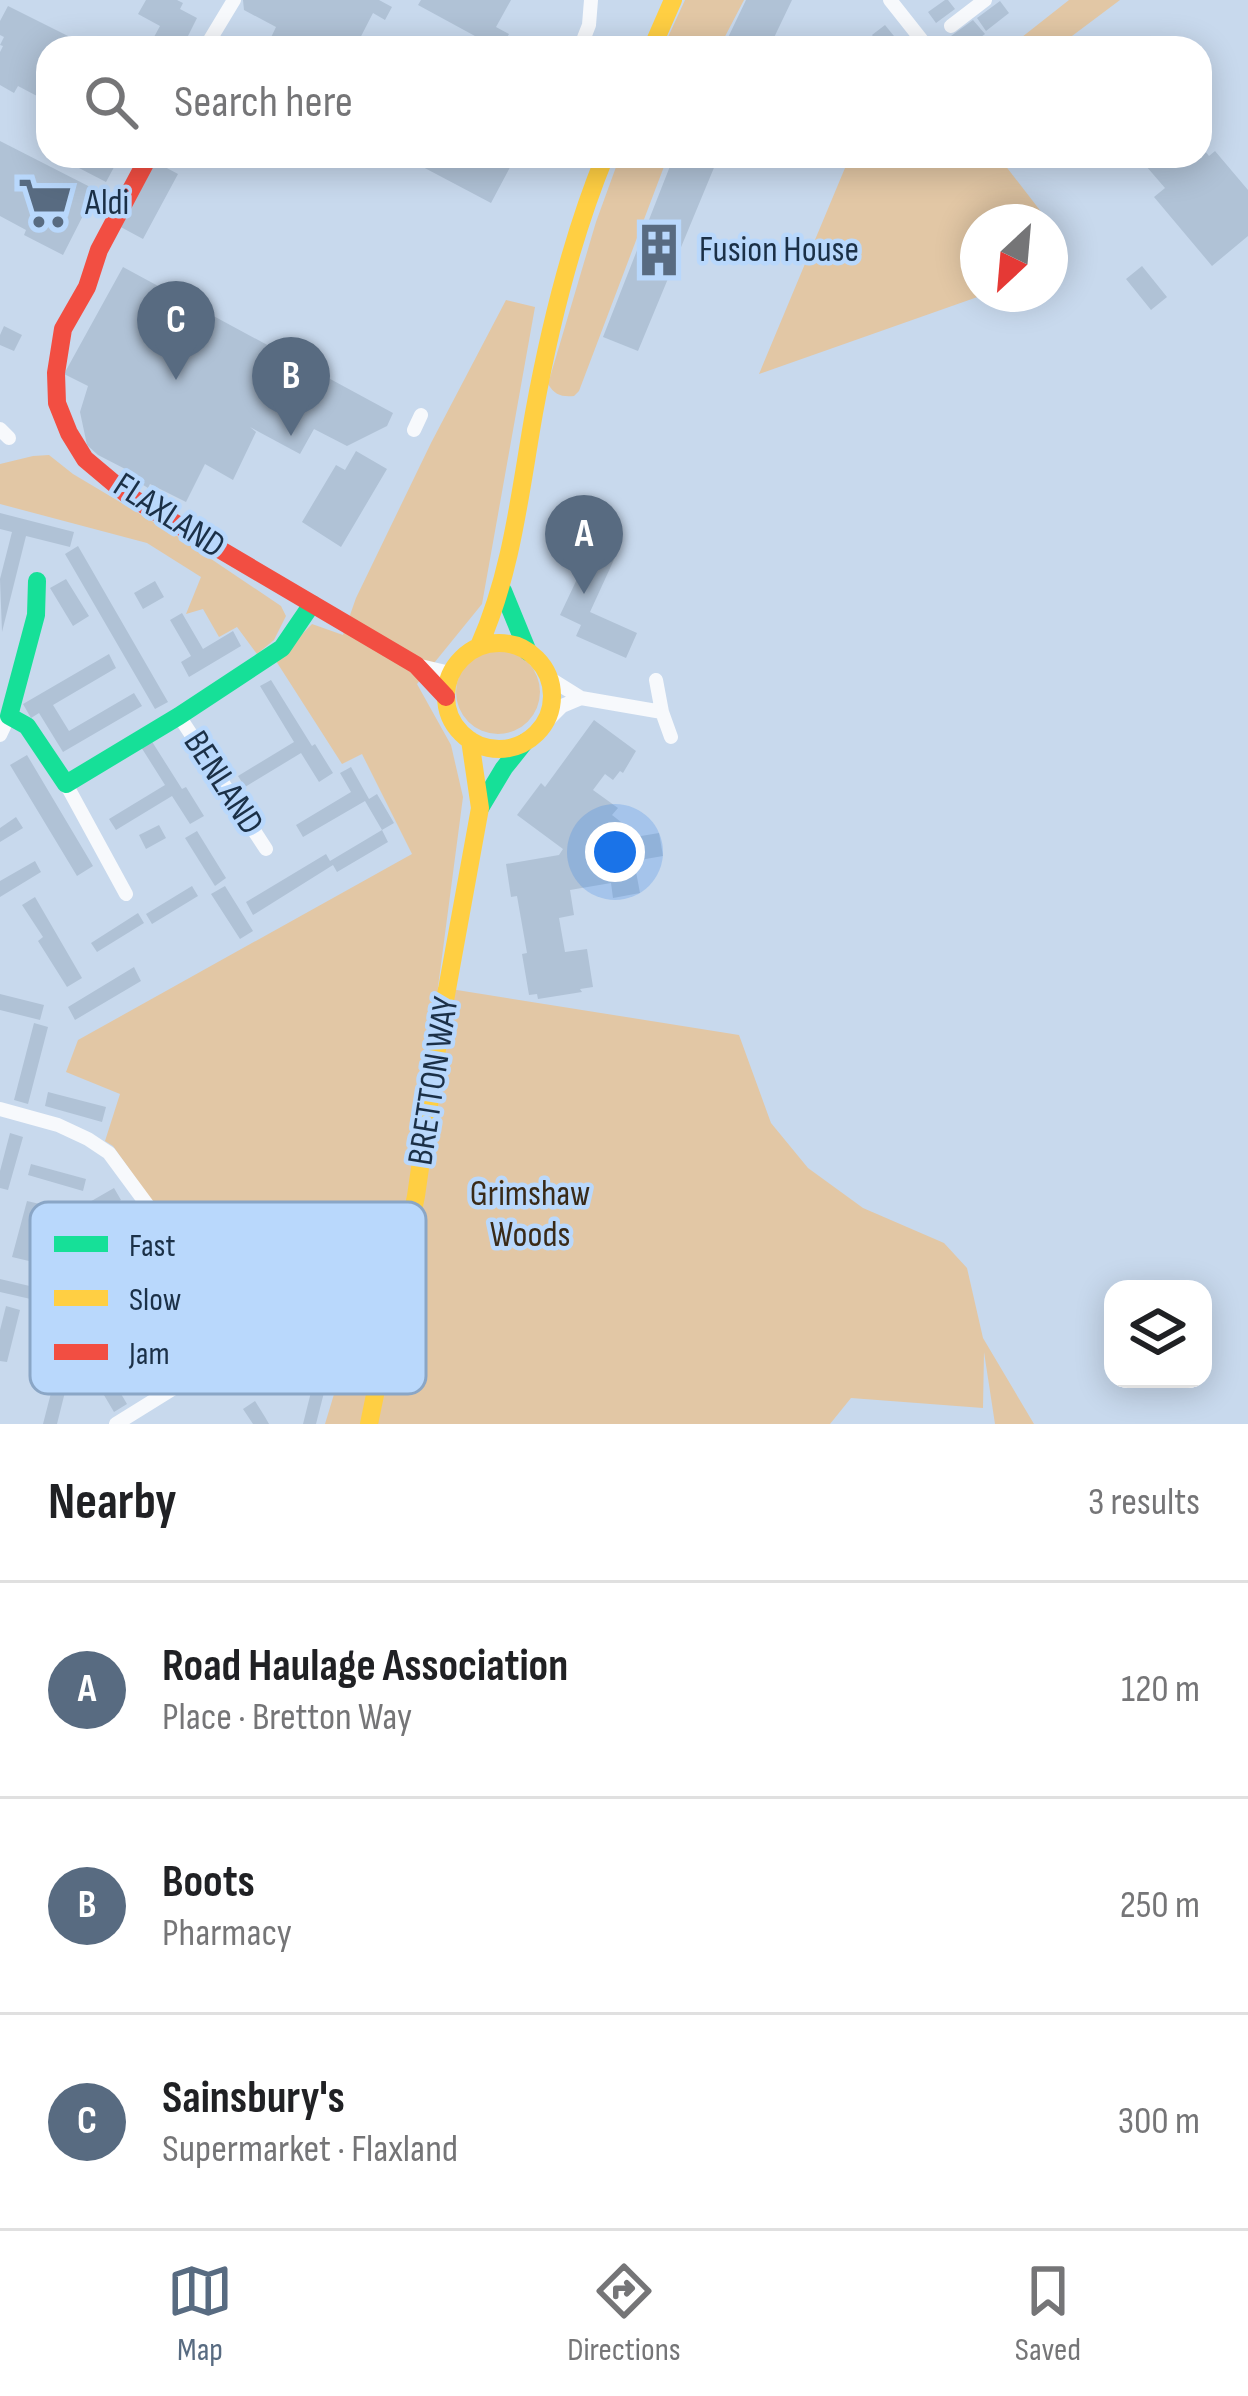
<!DOCTYPE html>
<meta charset="utf-8">
<style>
:root{--surface:#fff;--page:#f6f6f6;--text:#202124;--muted:#757577;--line:#e0e0e0;--accent:#586b81}
body{margin:0;font-family:"Sofia Sans Condensed",sans-serif;background:var(--page);color:var(--text)}
.controls{position:absolute;right:36px;bottom:36px;display:grid;overflow:hidden;border-radius:24px;box-shadow:0 6px 30px #0003}
.controls button{width:108px;height:108px;display:grid;place-items:center;padding:0;border:0;border-bottom:3px solid var(--line);background:var(--surface);color:var(--text);font:60px sans-serif}
.compass{position:absolute;left:960px;top:204px;width:108px;height:108px;border-radius:50%;background:var(--surface);box-shadow:0 6px 30px #0003;rotate:206deg}
.you{position:absolute;left:615px;top:852px;width:42px;height:42px;margin:-30px;border:9px solid #fff;border-radius:50%;background:#1a73e8;box-shadow:0 0 0 18px #1a73e833}
.badge{display:grid;place-items:center;width:78px;height:78px;border-radius:50%;background:var(--accent);color:#fff;font-size:39px;font-weight:700}
.pin{position:absolute;translate:-50% -99px;filter:drop-shadow(0 3px 6px #0008)}
.pin::after{content:'';position:absolute;top:63px;width:42px;height:36px;background:inherit;clip-path:polygon(0 0,100% 0,50% 100%)}
.list{margin:0;padding:0;list-style:none}
h2{display:flex;justify-content:space-between;align-items:center;height:156px;margin:0;padding:0 48px;font-size:51px}
h2 small{font-size:39px;font-weight:400;color:var(--muted)}
.list li{display:grid;grid-template-columns:78px 1fr auto;gap:36px;align-items:center;box-sizing:border-box;height:216px;padding:0 48px;border-top:3px solid var(--line)}
.list b{display:block;font-size:45px;white-space:nowrap}
.list p{margin:0;font-size:39px;white-space:nowrap;color:var(--muted)}
.list em{font-size:39px;font-style:normal;color:var(--muted)}
.icon{flex:none;width:66px;height:66px;fill:none;stroke:currentColor;stroke-width:2;stroke-linecap:round;stroke-linejoin:round}
.map{position:relative;flex:none;width:1248px;height:1424px;overflow:hidden}
.search{position:absolute;background:var(--surface);box-shadow:0 6px 30px #0003;left:36px;right:36px;top:36px;height:132px;display:flex;align-items:center;gap:30px;box-sizing:border-box;padding:0 42px;border-radius:36px;color:var(--muted);font-size:45px}
.sheet{height:804px;background:var(--surface)}
nav{display:flex;justify-content:space-around;align-items:center;box-sizing:border-box;height:168px;border-top:3px solid var(--line);background:var(--surface);font-size:33px;color:var(--muted)}
nav a{display:grid;justify-items:center;gap:6px}
nav .on{color:var(--accent)}
.map>svg:first-child{display:block}
.green{fill:#e2c7a5}
.building{fill:#b0c2d6}
.lines{fill:none;stroke-linecap:round;stroke-linejoin:round}
.street{stroke:#f7f9fc;stroke-width:14}
.fast{stroke:#16e098;stroke-width:18}
.slow{stroke:#ffcf43;stroke-width:18}
.jam{stroke:#f24e42;stroke-width:18}
.labels{text-anchor:middle;dominant-baseline:central;stroke-width:9;stroke-linejoin:round;paint-order:stroke}
.poi-label{font-size:36px;fill:#1b3047;stroke:#b9d8fc;text-anchor:start}
.street-label{font-size:36px;fill:#1b3047;stroke:#b9d8fc}
.park-label{font-size:36px;fill:#392a18;stroke:#b9d8fc}
.key{fill:#b9d8fc;stroke:#8aa6c6;stroke-width:3}
.key-label{font-size:33px;fill:#1b3047}
</style>
<div class="map">
<svg width="1248" height="1424" viewBox="0 0 1248 1424">
<rect width="100%" height="100%" fill="#c8d9ed"/>
<!-- green -->
<path class="green" d="M685,0H744L719,48H663Z
M1069,0H1120L1056,48H1008Z
M620,156H668L579,391L574,396C561,397 555,395 548,384L596,222Z
M850,156H998L1049,222H978V294H986L759,374Z
M506,300L535,307L482,604L417,684L451,745L463,797L438,987L739,1035L771,1123L808,1168L863,1208L944,1243L967,1268L983,1338L1034,1424H995L984,1352L983,1408L851,1398L830,1424H325L348,1348L350,1326C321,1317 288,1312 260,1300C193,1270 154,1203 113,1146L105,1141L120,1094L66,1072L78,1040L412,854L362,754L342,764L276,661L312,624L343,635L356,598L431,443Z
M49,455L73,474L177,536L281,606L286,616L274,640L257,654L237,627L219,637L203,609L186,614L201,577L147,543L0,504V464L33,456Z
M456 692a42 42 0 1 1 84 0a42 42 0 1 1-84 0Z"/>
<!-- building -->
<path class="building" d="M146,0H177L183,3L180,9L197,18L182,48H148L160,26L138,14Z
M243,0H379L392,7L385,20L373,13L355,48H266L276,27L244,10Z
M421,0H511L496,27L509,34L501,48H497L418,5Z
M746,0H792L769,48H723Z
M945,0H948L955,9L936,23L928,12Z
M1000,1L1009,13L986,31L977,18Z
M8,6L68,36L62,48H48V74L37,96L18,86L14,93L0,85V52L3,46L0,45L4,37L0,35V21Z
M973,20L985,34L966,48H961L951,36Z
M885,25L898,41L889,48H882L872,35Z
M0,141L96,190L63,255L24,235L26,230L0,216Z
M1200,145L1209,156L1215,151L1248,190V236L1212,266L1154,197L1165,188L1146,166L1159,156H1200Z
M85,156H120L106,182L79,168Z
M402,156H516L491,203Z
M674,156H729L726,162L718,158L638,351L603,337Z
M152,160L178,174L143,239L117,225Z
M1142,266L1167,297L1151,310L1126,279Z
M123,267L393,413L387,426L347,446L314,429L300,454L250,427L256,432L233,480L205,464L186,502L150,484L148,488L129,476L131,472L98,455L87,445L80,412L88,386L64,374Z
M4,326L22,335L14,351L0,345V335Z
M356,451L387,469L341,547L302,522L336,465L345,470Z
M0,513L74,532L70,547L26,536L2,632L0,579L12,532L0,529Z
M593,542L617,553L590,612L637,633L626,658L576,636L581,625L560,615L578,577L572,574L580,557L585,559Z
M78,546L168,702L155,709L65,554Z
M66,579L89,616L73,626L50,588Z
M155,581L164,597L143,609L134,593Z
M182,613L203,649L233,631L241,646L189,677L181,662L191,656L170,620Z
M109,654L116,668L53,705L69,731L134,693L142,706L63,752L39,713L31,718L23,704Z
M271,680L312,746L315,744L333,773L319,782L301,753L245,787L238,776L294,742L260,686Z
M594,720L636,751L623,773L620,771L613,780L605,774L593,790L618,808L612,815L630,829L623,839L659,833L663,856L634,861L640,893L613,898L611,883L570,890L574,915L559,918L565,952L587,949L593,987L580,989L582,992L538,999L537,994L529,995L522,954L527,953L517,896L511,897L506,864L559,855L563,849L517,815L541,783L545,787Z
M151,740L182,789L186,787L204,816L190,824L172,796L116,830L109,819L165,785L141,747Z
M27,755L93,866L77,876L10,765Z
M351,767L369,799L377,794L394,823L382,830L365,801L303,837L296,825L351,792L340,773Z
M16,817L23,828L0,842V828Z
M159,825L166,838L146,849L139,835Z
M382,830L388,842L337,872L333,865L253,915L246,902L326,854L330,861Z
M197,831L226,878L215,886L185,838Z
M35,861L41,872L0,897V881Z
M192,886L198,896L152,924L146,914Z
M225,886L253,931L240,939L211,894Z
M35,897L82,978L67,987L38,941L43,937L22,905Z
M138,913L144,923L97,952L91,943Z
M134,967L141,981L75,1020L68,1007Z
M0,994L44,1005L40,1020L0,1010Z
M34,1023L48,1027L28,1104L14,1100Z
M48,1092L106,1107L102,1122L45,1106Z
M10,1133L23,1137L8,1190L0,1188V1171Z
M31,1164L86,1179L83,1191L28,1175Z
M114,1188L121,1200L88,1219L81,1207Z
M27,1201L44,1205L29,1261L12,1257Z
M0,1279L38,1288L35,1300L0,1292Z
M6,1306L20,1310L7,1362L0,1361V1330Z
M263,1348L315,1356L316,1353L333,1357L316,1424H303L317,1368L313,1366L312,1369L295,1365L294,1368L278,1363L277,1366L260,1362Z
M61,1354L74,1358L69,1376L57,1424H43Z
M98,1355L127,1404L114,1412L85,1363Z
M255,1401L265,1417L269,1424H253L243,1409Z"/>
<g class="lines">
<!-- street -->
<path class="street" d="M890,0L928,48
M951,26L985,0
M205,48L234,0
M580,48L589,25L591,0
M0,429L9,438
M414,430L421,415
M416,665L450,673
M549,678L581,698L662,712
M656,680L662,712L671,737
M179,716L266,849
M543,725L562,706L581,698
M0,735L9,716
M66,784L126,894
M0,1109L58,1125L88,1139L109,1153L168,1233L207,1277L253,1306L388,1342
M116,1424L232,1352L253,1306"/>
<!-- fast -->
<path class="fast" d="M37,581L36,615L9,716L27,726L66,784L179,716L282,648L312,604
M503,591L528,652
M480,808L504,768L524,743"/>
<!-- slow -->
<path class="slow" d="M652,48L673,0
M446 696a53 53 0 1 1 106 0a53 53 0 1 1-106 0Z
M479,646C512,572 520,492 534,413C550,325 571,239 605,156
M369,1424L416,1196L440,1028L480,808L470,740"/>
<!-- jam -->
<path class="jam" d="M149,156L99,250L87,287L63,329L56,373L57,403L69,433L85,459L129,496L416,665L446,697"/>
</g>
<!-- icons -->
<defs>
<symbol id="supermarket-bare" viewBox="-9 -9 18 18"><path d="M-6-5.5h2.5l.6 2H6L4.5 2H-2.5L-4.4-4H-6ZM-1.5 3.2a1.3 1.3 0 1 0 .1 0ZM3 3.2a1.3 1.3 0 1 0 .1 0Z" fill="#586b81" stroke="#b9d8fc" stroke-width="2.5" paint-order="stroke"/></symbol>
<symbol id="building-bare" viewBox="-9 -9 18 18"><path d="M-4-6H4V6H1V3H-1V6H-4ZM-2.5-4.3h1.7v1.8h-1.7ZM.8-4.3h1.7v1.8H.8ZM-2.5-1h1.7V.8h-1.7ZM.8-1h1.7V.8H.8Z" fill="#586b81" stroke="#b9d8fc" stroke-width="2.5" paint-order="stroke"/></symbol>
</defs>
<g fill-rule="evenodd">
<use href="#supermarket-bare" x="7" y="165" width="76" height="76"/>
<use href="#building-bare" x="621" y="212" width="76" height="76"/>
</g>
<g class="labels">
<!-- poi labels -->
<g class="poi-label">
<text x="85" y="203">Aldi</text>
<text x="699" y="250">Fusion House</text>
</g>
<!-- street labels -->
<g class="street-label">
<text transform="translate(169 516) rotate(33)">FLAXLAND</text>
<text transform="translate(223 783) rotate(57)">BENLAND</text>
<text transform="translate(434 1081) rotate(-81)">BRETTON WAY</text>
</g>
<!-- park labels -->
<g class="park-label">
<text x="530" y="1194">Grimshaw<tspan x="530" dy="41">Woods</tspan></text>
</g>
</g>
<!-- legend -->
<rect x="30" y="1202" width="396" height="192" rx="18" class="key"/>
<rect x="54" y="1236" width="54" height="16" fill="#16e098"/>
<rect x="54" y="1290" width="54" height="16" fill="#ffcf43"/>
<rect x="54" y="1344" width="54" height="16" fill="#f24e42"/>
<g class="key-label">
<text x="129" y="1256">Fast</text>
<text x="129" y="1310">Slow</text>
<text x="129" y="1364">Jam</text>
</g>
</svg>
<div class="controls">
<button><svg class="icon" aria-label="layers" viewBox="0 0 24 24"><path d="M12 4l9 5-9 5-9-5zM3 14l9 5 9-5"/></svg></button>
</div>
<svg class="compass" viewBox="-18 -18 36 36"><path d="M0-13l5 13h-10z" fill="#e53935"/><path d="M0 13l5-13h-10z" fill="#757577"/></svg>
<div class="you"></div>
<div class="pin badge" style="left:584px;top:594px">A</div>
<div class="pin badge" style="left:291px;top:436px">B</div>
<div class="pin badge" style="left:176px;top:380px">C</div>
<div class="search"><svg class="icon" aria-label="search" viewBox="0 0 24 24"><circle cx="10" cy="10" r="6"/><path d="M15 15l6 6"/></svg>Search here</div>
</div>
<section class="sheet">
<h2>Nearby<small>3 results</small></h2>
<ul class="list">
<li><span class="badge">A</span><div><b>Road Haulage Association</b><p>Place · Bretton Way</p></div><em>120 m</em></li>
<li><span class="badge">B</span><div><b>Boots</b><p>Pharmacy</p></div><em>250 m</em></li>
<li><span class="badge">C</span><div><b>Sainsbury's</b><p>Supermarket · Flaxland</p></div><em>300 m</em></li>
</ul>
</section>
<nav>
<a class="on"><svg class="icon" aria-label="map" viewBox="0 0 24 24"><path d="M3 6l6-2 6 2 6-2v14l-6 2-6-2-6 2zM9 4v14M15 6v14"/></svg>Map</a>
<a><svg class="icon" aria-label="directions" viewBox="0 0 24 24"><path d="M12 3l9 9-9 9-9-9zM9 14v-3h6M13 9l2 2-2 2"/></svg>Directions</a>
<a><svg class="icon" aria-label="saved" viewBox="0 0 24 24"><path d="M7 4h10v16l-5-4-5 4z"/></svg>Saved</a>
</nav>
